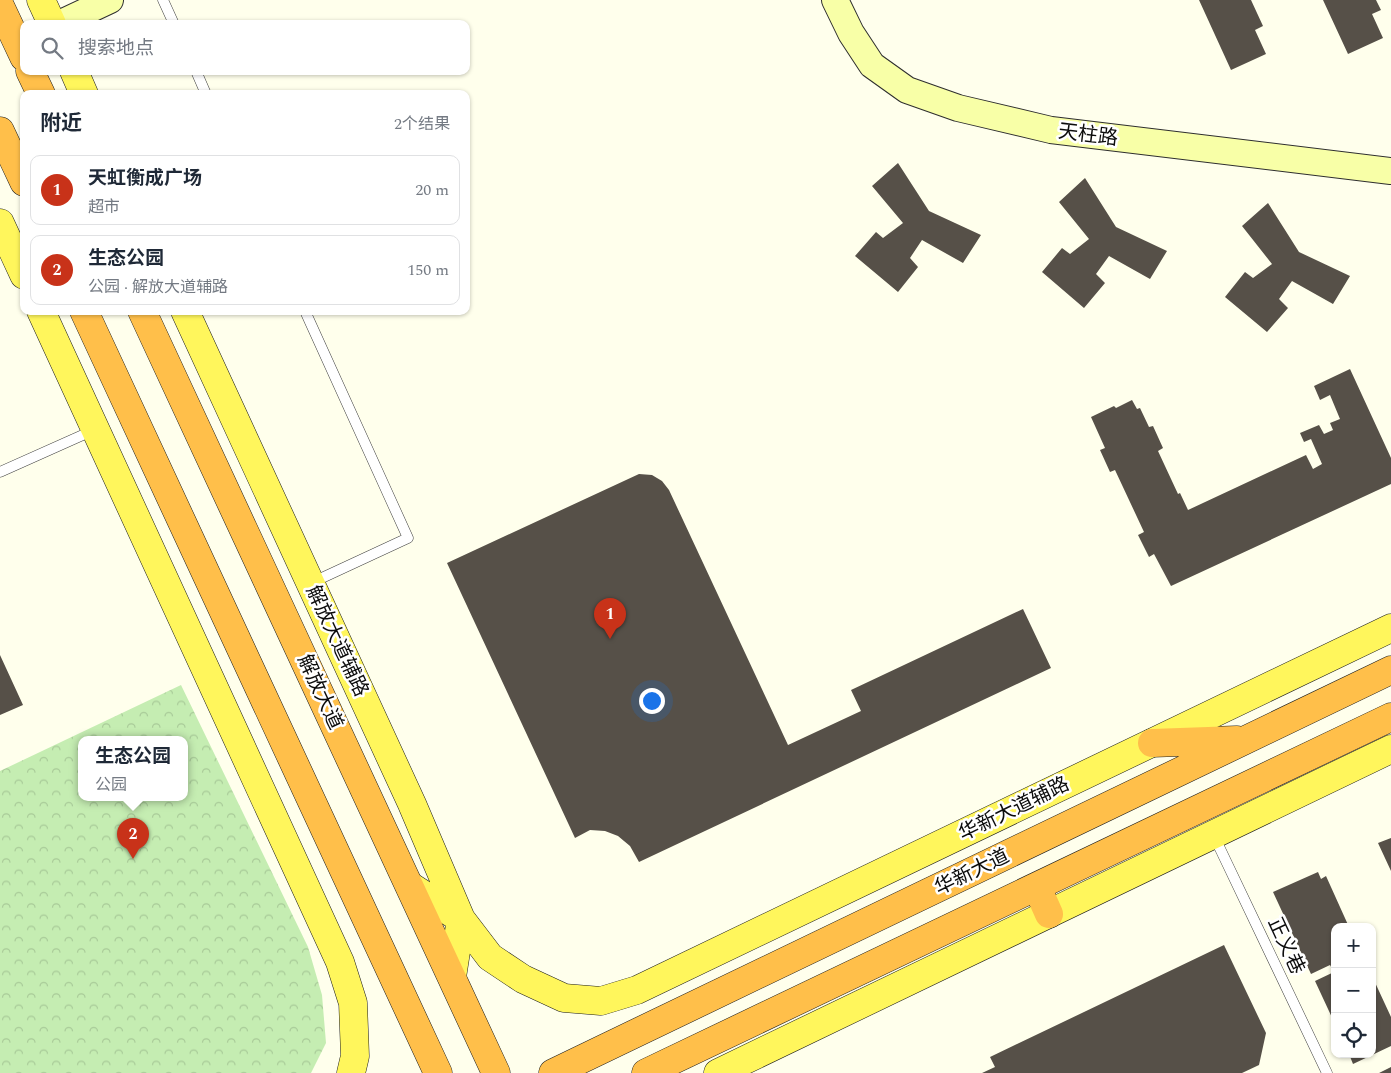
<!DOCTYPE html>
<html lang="zh">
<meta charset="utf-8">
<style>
:root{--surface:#fff;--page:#f6f6f7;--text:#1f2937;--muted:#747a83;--line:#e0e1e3;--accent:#c83219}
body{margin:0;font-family:Spectral,"Noto Sans SC",serif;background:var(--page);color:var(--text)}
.controls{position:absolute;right:15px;bottom:15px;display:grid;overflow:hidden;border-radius:10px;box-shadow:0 1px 4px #0004}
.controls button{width:45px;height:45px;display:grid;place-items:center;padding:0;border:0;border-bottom:1px solid var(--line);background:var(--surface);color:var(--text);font:25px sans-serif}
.you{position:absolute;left:651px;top:700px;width:18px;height:18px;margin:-12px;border:4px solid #fff;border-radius:50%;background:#1a73e8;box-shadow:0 0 0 8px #1a73e833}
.badge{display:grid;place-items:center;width:32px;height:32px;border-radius:50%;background:var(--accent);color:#fff;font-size:16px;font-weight:700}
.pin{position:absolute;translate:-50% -41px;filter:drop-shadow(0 1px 2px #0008)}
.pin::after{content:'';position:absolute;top:26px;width:18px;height:15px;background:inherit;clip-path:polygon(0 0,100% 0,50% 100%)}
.popup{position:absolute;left:78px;top:736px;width:110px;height:65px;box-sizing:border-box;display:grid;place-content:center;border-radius:10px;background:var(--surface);filter:drop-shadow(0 1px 4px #0005);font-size:16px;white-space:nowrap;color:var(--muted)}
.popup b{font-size:19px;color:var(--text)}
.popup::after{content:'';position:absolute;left:50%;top:100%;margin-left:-10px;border:10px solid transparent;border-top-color:var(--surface)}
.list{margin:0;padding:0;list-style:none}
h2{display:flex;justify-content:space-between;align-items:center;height:65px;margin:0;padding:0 20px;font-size:21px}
h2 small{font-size:16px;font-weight:400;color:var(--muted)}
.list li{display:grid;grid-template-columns:32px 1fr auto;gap:15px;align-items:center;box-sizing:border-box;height:70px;margin:0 10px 10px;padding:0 10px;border:1px solid var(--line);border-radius:10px}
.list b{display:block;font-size:19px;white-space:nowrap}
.list p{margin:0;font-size:16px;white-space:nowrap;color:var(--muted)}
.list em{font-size:16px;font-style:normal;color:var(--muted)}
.icon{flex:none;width:28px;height:28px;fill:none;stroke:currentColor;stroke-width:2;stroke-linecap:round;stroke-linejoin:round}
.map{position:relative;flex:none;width:1391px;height:1073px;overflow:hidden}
.search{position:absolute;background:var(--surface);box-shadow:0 1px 4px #0004;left:20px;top:20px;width:450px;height:55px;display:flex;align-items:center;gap:12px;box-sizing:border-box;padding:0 18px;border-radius:10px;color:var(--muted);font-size:19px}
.panel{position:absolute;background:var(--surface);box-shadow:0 1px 4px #0004;left:20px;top:90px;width:450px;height:225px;border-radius:10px}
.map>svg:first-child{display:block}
.park{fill:url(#park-crowns);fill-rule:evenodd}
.building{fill:#565048}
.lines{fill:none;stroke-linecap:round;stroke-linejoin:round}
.lane-casing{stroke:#3f3f3f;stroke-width:11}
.secondary-casing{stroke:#2e2e2e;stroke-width:28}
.primary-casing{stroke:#1d1d1d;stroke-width:29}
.highway-casing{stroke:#1d1d1d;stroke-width:29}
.lane{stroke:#fff;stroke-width:10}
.secondary{stroke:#f8ffa7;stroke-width:26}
.primary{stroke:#fff65c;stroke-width:28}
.highway{stroke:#ffbf4a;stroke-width:28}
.labels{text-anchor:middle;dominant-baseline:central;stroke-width:5;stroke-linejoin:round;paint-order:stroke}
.street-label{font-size:20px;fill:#0c0c0c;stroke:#fff}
</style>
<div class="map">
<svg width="1391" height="1073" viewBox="0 0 1391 1073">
<defs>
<pattern id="park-crowns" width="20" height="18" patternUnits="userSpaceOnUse" patternTransform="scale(1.25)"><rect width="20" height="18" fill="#c5edb2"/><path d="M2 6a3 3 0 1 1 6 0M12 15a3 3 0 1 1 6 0" fill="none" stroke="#a8ca98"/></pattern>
</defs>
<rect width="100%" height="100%" fill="#ffffec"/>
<!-- park -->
<path class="park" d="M181,685L308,947L322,995L326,1043L311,1073H0V771ZM82,740H184V798H82Z"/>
<!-- building -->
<path class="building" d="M1199,0H1251L1263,26L1255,30L1266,54L1231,70Z
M1323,0H1376L1381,10L1372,14L1383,38L1348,54Z
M898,163L929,211L981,235L963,263L922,240L910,258L918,267L898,292L855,256L876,232L883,238L903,223L872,186Z
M1085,178L1116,227L1167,251L1150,279L1109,256L1096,274L1105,283L1084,308L1042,272L1062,248L1070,254L1089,239L1059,202Z
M1268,203L1299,252L1350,276L1333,304L1292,281L1279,299L1288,308L1267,332L1225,297L1245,272L1253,278L1272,264L1242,226Z
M1350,369L1391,458V484L1171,586L1154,554L1149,557L1138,535L1144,532L1115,470L1110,472L1100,450L1105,448L1091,417L1114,406L1116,408L1132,400L1137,409L1140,408L1149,427L1153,426L1163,448L1158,451L1178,494L1180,493L1188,510L1306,455L1313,469L1322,464L1311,439L1304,442L1300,433L1319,425L1324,434L1333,430L1330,423L1340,419L1330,395L1320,400L1314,386Z
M639,474L652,475L662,481L669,490L788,745L861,711L851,690L1023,609L1051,668L639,862L630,846L618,836L605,831L590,830L575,838L447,563Z
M0,655L23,705L0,715Z
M1391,838V871L1378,843Z
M1318,872L1321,879L1326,876L1349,927H1335V1024L1315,981L1334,972L1330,965L1311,974L1273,892Z
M1224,945L1266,1033L1259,1065L1242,1073H982L995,1067L990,1057Z
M1372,976L1391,1017V1046L1353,1064L1349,1054H1372Z
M1391,1067V1073H1379Z"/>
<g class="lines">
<defs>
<path id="lane" d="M163,0L174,24
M196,71L206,94
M305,311L408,538L311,583
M0,472L94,430
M1214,836L1327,1073"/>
<path id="secondary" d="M835,0L851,33L872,65L907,90L958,108L1051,130L1391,171
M59,24L110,0"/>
<path id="primary" d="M41,0L52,24
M74,71L84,94
M0,223L24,275
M41,311L340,962L353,1003L355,1056L351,1073
M185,311L412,804L461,919L452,977
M410,886L461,919L490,957L523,979L564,998L601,1001L637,990L1391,628
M718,1073L1391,749"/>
<path id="highway" d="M0,6L24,57
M30,71L41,94
M0,131L24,182
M84,311L438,1073
M142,311L496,1073
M1152,743L1237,740
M1037,887L1049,914
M553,1073L1391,670
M646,1073L1391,717"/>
</defs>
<!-- lane casing -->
<use href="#lane" class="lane-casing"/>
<!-- secondary casing -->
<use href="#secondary" class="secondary-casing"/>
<!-- primary casing -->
<use href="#primary" class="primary-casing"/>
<!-- highway casing -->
<use href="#highway" class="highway-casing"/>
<!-- lane -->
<use href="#lane" class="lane"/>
<!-- secondary -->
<use href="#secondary" class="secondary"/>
<!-- primary -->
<use href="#primary" class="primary"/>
<!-- highway -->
<use href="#highway" class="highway"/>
</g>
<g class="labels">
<!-- street labels -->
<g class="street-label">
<text transform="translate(1088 135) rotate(7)">天柱路</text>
<text transform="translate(337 641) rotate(65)">解放大道辅路</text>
<text transform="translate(320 692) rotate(65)">解放大道</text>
<text transform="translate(1014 809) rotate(-26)">华新大道辅路</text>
<text transform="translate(972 872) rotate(-26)">华新大道</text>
<text transform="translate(1286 946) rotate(65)">正义巷</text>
</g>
</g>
</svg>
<div class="controls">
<button>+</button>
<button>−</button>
<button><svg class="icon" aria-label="locate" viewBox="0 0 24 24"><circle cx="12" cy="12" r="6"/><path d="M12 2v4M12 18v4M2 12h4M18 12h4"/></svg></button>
</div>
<div class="you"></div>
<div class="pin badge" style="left:610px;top:639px">1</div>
<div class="pin badge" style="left:133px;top:859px">2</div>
<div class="popup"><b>生态公园</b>公园</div>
<div class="search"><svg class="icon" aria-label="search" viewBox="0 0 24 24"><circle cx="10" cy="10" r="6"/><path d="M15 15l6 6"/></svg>搜索地点</div>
<section class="panel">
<h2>附近<small>2个结果</small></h2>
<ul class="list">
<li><span class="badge">1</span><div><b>天虹衡成广场</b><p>超市</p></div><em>20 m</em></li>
<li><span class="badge">2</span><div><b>生态公园</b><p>公园 · 解放大道辅路</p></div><em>150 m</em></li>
</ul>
</section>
</div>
